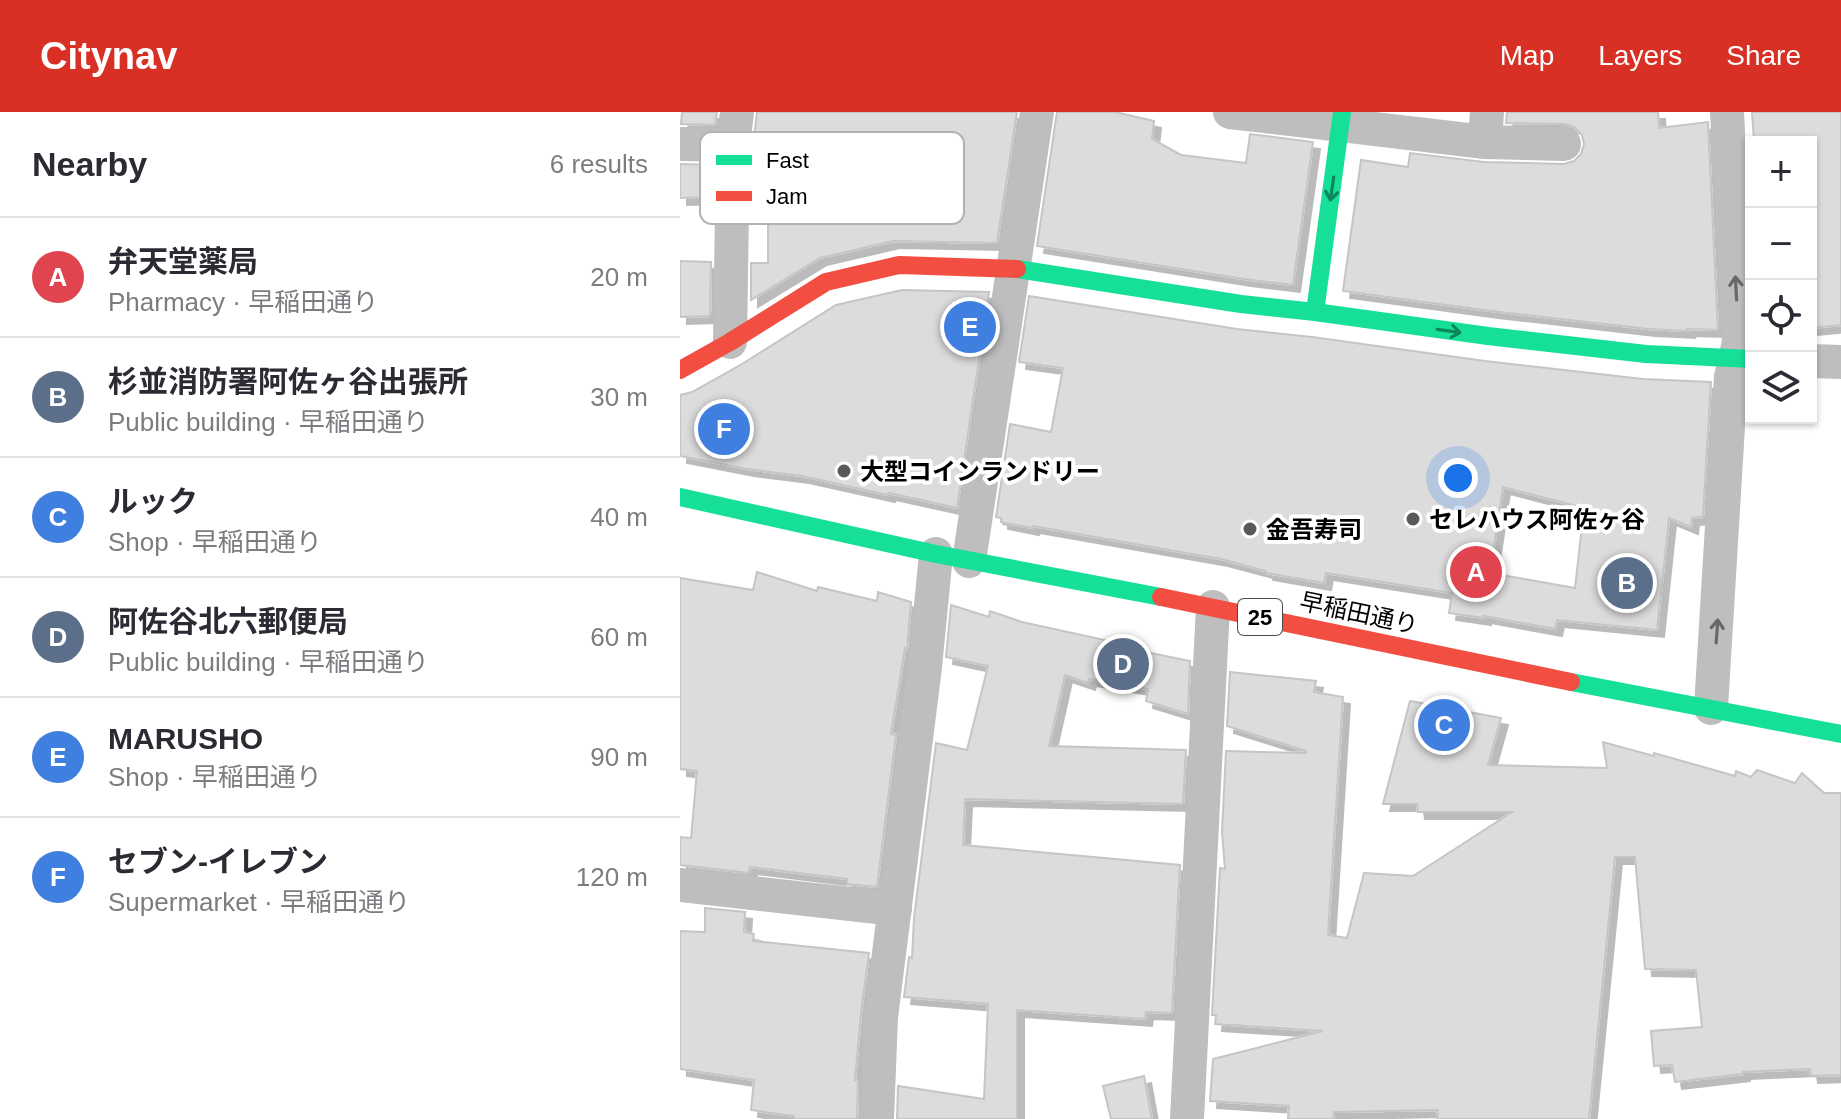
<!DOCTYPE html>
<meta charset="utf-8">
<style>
:root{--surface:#fff;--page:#f7f7f7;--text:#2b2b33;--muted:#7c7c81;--line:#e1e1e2;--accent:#d93025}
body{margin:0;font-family:Arial,"Noto Sans JP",sans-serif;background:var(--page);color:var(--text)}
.controls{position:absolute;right:24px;top:24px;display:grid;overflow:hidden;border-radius:0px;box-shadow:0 2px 6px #0004}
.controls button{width:72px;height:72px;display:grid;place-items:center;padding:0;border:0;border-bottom:2px solid var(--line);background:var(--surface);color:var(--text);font:40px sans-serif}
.you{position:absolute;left:778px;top:366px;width:28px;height:28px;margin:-20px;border:6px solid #fff;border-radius:50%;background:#1a73e8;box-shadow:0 0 0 12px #1a73e833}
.badge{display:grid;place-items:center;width:52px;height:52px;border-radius:50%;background:var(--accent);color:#fff;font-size:26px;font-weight:700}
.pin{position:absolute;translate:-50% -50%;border:4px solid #fff;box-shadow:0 2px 8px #0006}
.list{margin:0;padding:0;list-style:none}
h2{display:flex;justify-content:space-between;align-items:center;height:104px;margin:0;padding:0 32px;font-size:34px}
h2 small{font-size:26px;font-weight:400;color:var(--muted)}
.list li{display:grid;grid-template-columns:52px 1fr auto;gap:24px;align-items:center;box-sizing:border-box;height:120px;padding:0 32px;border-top:2px solid var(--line)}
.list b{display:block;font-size:30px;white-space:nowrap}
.list p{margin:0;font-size:26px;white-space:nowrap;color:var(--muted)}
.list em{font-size:26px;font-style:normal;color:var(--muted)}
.icon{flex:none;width:44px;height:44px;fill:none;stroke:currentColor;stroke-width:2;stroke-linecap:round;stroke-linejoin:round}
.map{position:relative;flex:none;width:1161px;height:1007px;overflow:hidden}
header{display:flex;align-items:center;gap:48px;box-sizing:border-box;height:112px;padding:0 40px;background:var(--accent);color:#fff}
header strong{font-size:38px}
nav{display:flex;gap:44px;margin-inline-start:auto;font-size:28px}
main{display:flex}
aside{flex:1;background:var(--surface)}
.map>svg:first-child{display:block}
.building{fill:#dcdcdc;stroke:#c5c5c5;stroke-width:2;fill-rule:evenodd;filter:url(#shadow)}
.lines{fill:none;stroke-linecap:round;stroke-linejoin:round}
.street{stroke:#bebebe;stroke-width:34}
.fast{stroke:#16e098;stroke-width:18}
.jam{stroke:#f24e42;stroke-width:18}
.oneway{stroke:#0d865b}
.oneway2{stroke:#686868}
.poi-dot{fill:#595959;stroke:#fff;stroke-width:3}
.labels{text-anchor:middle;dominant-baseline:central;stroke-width:8;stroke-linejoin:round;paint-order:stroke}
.shield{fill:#fff;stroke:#4c4c4c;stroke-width:2}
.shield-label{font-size:22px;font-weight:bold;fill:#000}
.poi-label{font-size:24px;font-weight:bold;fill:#000;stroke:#fff;text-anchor:start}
.street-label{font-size:24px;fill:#000;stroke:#fff}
.key{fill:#fff;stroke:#b2b2b2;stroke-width:2}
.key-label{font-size:22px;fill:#000}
</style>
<header>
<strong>Citynav</strong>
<nav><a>Map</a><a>Layers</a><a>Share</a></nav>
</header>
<main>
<aside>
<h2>Nearby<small>6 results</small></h2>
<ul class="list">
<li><span class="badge" style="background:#e0444e">A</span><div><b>弁天堂薬局</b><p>Pharmacy · 早稲田通り</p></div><em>20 m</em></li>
<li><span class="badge" style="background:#5c6f8a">B</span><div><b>杉並消防署阿佐ヶ谷出張所</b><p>Public building · 早稲田通り</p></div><em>30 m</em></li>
<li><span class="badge" style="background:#3f7fe0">C</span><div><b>ルック</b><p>Shop · 早稲田通り</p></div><em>40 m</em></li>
<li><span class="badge" style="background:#5c6f8a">D</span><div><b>阿佐谷北六郵便局</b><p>Public building · 早稲田通り</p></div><em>60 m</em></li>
<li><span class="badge" style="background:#3f7fe0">E</span><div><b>MARUSHO</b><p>Shop · 早稲田通り</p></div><em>90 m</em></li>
<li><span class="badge" style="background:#3f7fe0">F</span><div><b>セブン-イレブン</b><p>Supermarket · 早稲田通り</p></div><em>120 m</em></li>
</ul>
</aside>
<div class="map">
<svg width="1161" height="1007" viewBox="0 0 1161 1007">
<defs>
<filter id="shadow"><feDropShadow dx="7" dy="7" stdDeviation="0" flood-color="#0004"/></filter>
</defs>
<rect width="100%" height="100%" fill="#fff"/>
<!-- building -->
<path class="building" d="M2,0H37L35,13L1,12Z
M77,0H337L317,131L213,129L140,146L71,188V151H88V82L72,83L73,34Z
M377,0H435L474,9L472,27L501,43L566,51L570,22L633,30L613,173L564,167L357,134Z
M827,0H978L979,16L1028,10L1038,218L1007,217L1008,219L968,217L811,199L663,179L681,48L728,55L730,41L804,50L884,52L894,49L901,42L904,32L902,23L894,15L884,12L826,11Z
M1072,0H1161V213L1131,216V30H1074Z
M0,52L33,53L32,85L0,86Z
M0,149L31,150L30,204L0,205Z
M222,178L309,180L277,396L209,381L208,383L122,364L67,357L0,344V283L12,280L62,252L156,193Z
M349,184L557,217L632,225L805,249L963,267L1031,270L1023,405L1012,406L1011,415L989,406L977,518L877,508L875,517L804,504V506L769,501L772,481L646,461L644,471L586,461V459L541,447L353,414L352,416L321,410V406L316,405L330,312L371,320L383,256L339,250ZM823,375L904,396L895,476L810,461Z
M77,460L137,479L138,475L197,489L198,480L231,490L227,537L225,536L211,622L216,623L197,775L167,772V767L70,755L69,761L0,753V725L11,726L17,659L0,657V466L73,478Z
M271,493L309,505L310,499L342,510L461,536V539L510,549L508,602L466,589L468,577L409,567L408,571L385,563L369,634L506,638L503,692L285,687L283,733L500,753L492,901L466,900L465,907L337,898V1007H217L218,974L304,987L308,892L224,885L229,845L232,846L234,806L256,631L287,638L308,554L266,545Z
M550,560L636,569L634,580L663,585L648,823L667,826L684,761L733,764L832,700H738L737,692H703L730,589L821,606L808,653L927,656L923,630L974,644V641L1055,664L1056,659L1071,665L1077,658L1115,671L1122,661L1144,681H1161V963L1131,964L1130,957L1063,960V962L995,970L992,953L974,954L971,919L1022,915L1016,858L965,857L955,745H935L909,1007H757L758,998L654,1000L653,1007H608L609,994L530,989L533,947L643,919L535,912L536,903H532L540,756L545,757L542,720L546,639L626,641V639L547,614Z
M25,796L65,800L64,820L74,822L73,829L189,841L181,901L175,968H178L177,1007H114V1004L71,998L74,968L0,957V819L25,820Z
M464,964L472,1007H431L423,974Z"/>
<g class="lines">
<!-- street -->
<path class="street" d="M550,0L805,30L884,32
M805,30L807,0
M0,32L53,33
M50,230L53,33L57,0
M1131,249L1161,250
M289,449L357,0
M1031,596L1051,265L1059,230L1047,0
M0,773L215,797
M197,1007L201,905L245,555L256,442
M507,1007L533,495"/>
<!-- fast -->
<path class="fast" d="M662,0L635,200L808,224L966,242L1071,247
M337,157L561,192L635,200
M0,385L256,442L481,485
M891,570L1161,622"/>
<!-- jam -->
<path class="jam" d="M0,258L50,230L146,170L219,153L337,157
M481,485L891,570"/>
</g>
<!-- one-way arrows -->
<defs><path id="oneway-shaft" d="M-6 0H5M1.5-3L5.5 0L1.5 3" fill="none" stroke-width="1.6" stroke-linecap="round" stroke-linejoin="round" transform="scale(2)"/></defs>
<g class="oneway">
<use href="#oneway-shaft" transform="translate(652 77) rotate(98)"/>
<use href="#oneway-shaft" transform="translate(769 219) rotate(8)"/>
</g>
<g class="oneway2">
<use href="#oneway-shaft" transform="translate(1056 176) rotate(-93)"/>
<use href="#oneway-shaft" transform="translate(1037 519) rotate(-86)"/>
</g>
<!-- markers -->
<g class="poi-dot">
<circle cx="164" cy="359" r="8"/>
<circle cx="733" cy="407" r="8"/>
<circle cx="570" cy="417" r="8"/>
</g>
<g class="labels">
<!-- shield labels -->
<rect class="shield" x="558" y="487" width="44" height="36" rx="6"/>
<g class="shield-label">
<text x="580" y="505">25</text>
</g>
<!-- poi labels -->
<g class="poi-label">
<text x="180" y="359">大型コインランドリー</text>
<text x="749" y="407">セレハウス阿佐ヶ谷</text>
<text x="586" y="417">金吾寿司</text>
</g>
<!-- street labels -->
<g class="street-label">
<text transform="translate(679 501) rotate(12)">早稲田通り</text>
</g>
</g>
<!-- legend -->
<rect x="20" y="20" width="264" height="92" rx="12" class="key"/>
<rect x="36" y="43" width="36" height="10" fill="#16e098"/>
<rect x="36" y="79" width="36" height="10" fill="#f24e42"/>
<g class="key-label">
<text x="86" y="56">Fast</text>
<text x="86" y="92">Jam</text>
</g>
</svg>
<div class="controls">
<button>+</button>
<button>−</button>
<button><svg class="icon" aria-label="locate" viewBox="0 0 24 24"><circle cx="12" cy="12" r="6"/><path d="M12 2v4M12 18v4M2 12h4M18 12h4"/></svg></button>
<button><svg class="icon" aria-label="layers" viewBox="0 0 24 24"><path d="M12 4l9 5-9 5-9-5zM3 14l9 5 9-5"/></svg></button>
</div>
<div class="you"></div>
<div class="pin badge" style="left:796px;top:460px;background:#e0444e">A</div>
<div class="pin badge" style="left:947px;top:471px;background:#5c6f8a">B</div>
<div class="pin badge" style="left:764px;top:613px;background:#3f7fe0">C</div>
<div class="pin badge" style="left:443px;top:552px;background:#5c6f8a">D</div>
<div class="pin badge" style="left:290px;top:215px;background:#3f7fe0">E</div>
<div class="pin badge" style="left:44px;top:317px;background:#3f7fe0">F</div>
</div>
</main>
